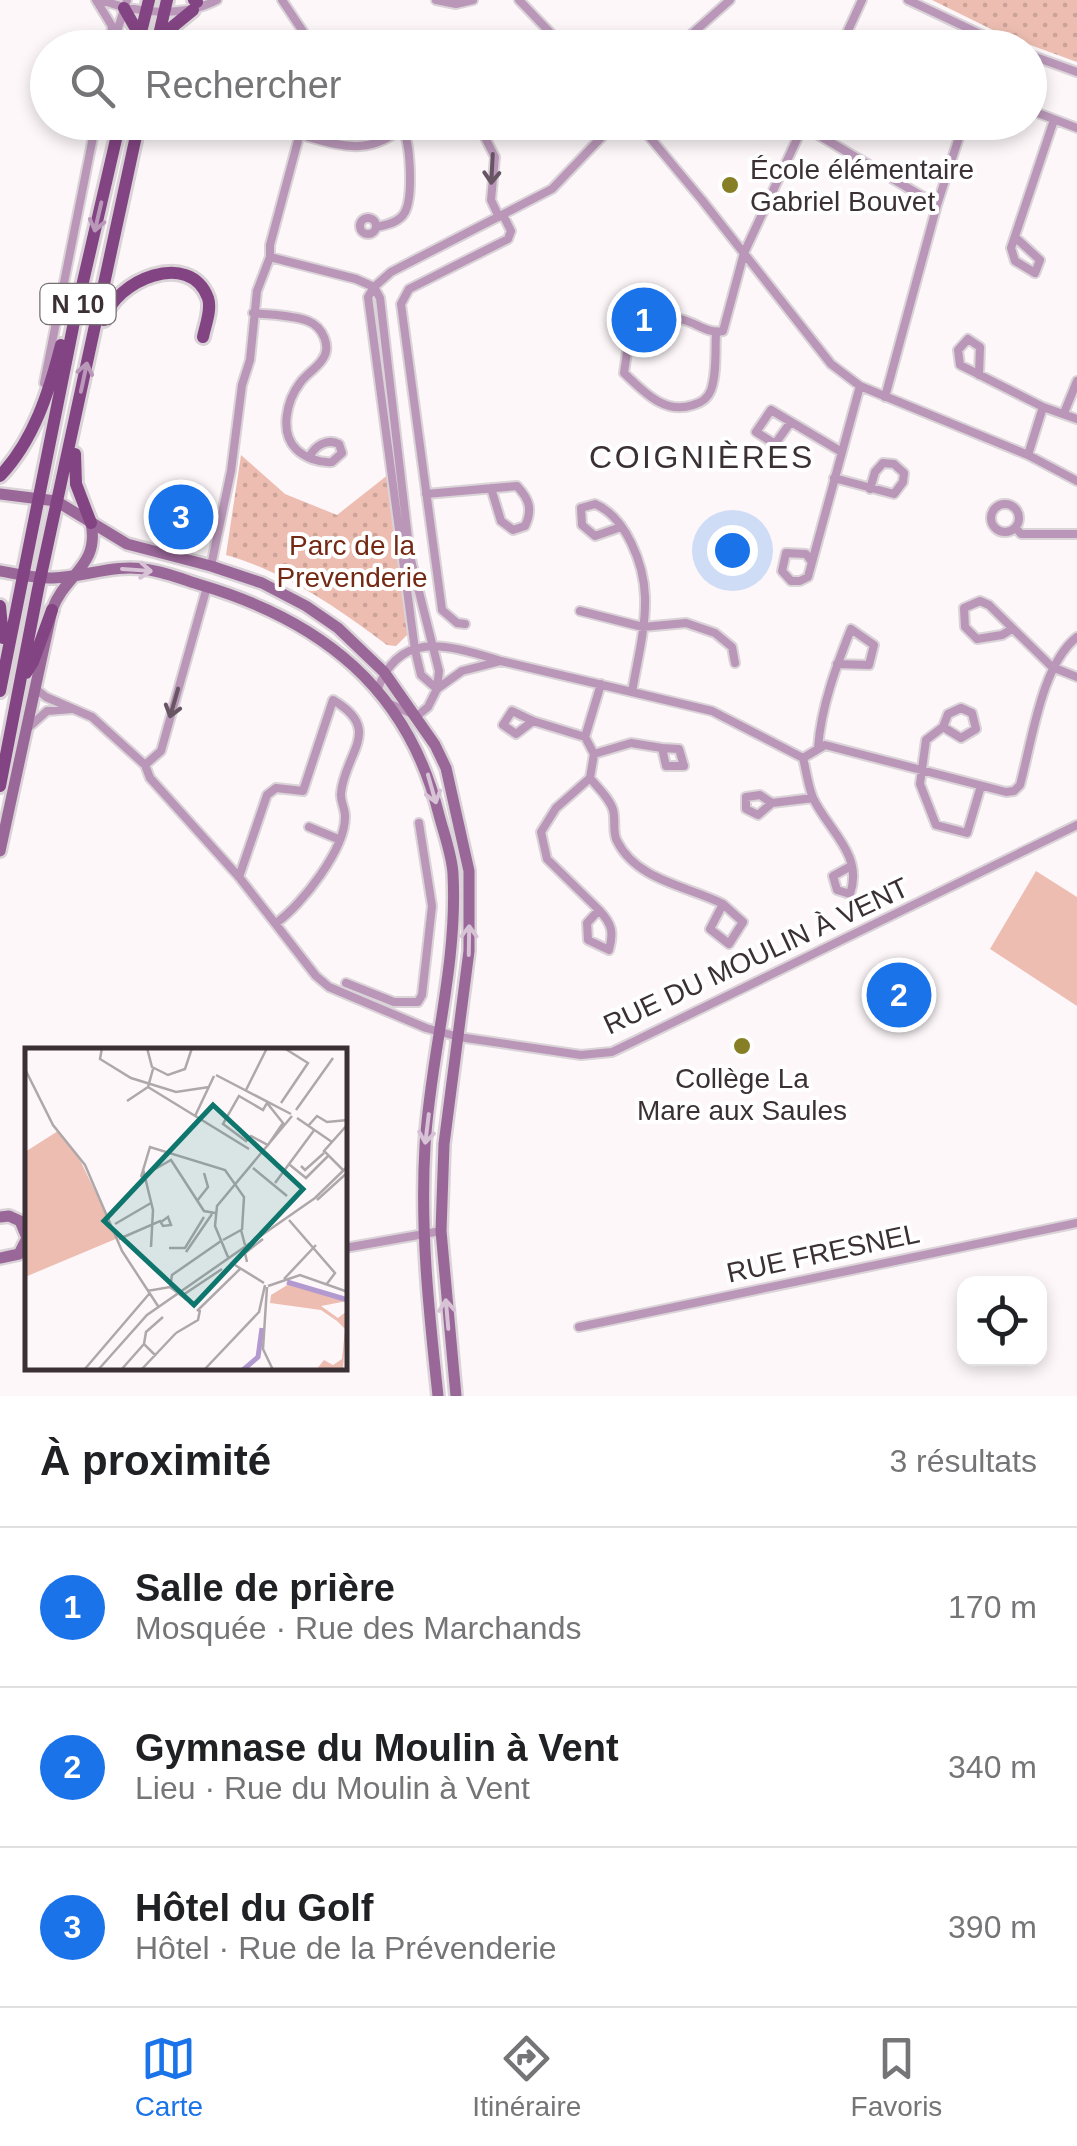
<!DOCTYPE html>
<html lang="fr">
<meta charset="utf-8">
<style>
:root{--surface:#fff;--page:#f6f6f6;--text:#202124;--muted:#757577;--line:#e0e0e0;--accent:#1a73e8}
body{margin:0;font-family:Arial,sans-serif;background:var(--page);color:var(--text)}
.controls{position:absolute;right:30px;bottom:30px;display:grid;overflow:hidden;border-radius:20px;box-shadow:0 5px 15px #0003}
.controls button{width:90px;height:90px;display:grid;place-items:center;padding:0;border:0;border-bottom:2px solid var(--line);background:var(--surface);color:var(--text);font:50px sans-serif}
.you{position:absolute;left:732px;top:550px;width:35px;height:35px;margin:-25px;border:8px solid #fff;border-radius:50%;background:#1a73e8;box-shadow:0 0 0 15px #1a73e833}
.badge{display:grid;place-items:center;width:65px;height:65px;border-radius:50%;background:var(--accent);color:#fff;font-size:32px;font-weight:700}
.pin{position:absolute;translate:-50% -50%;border:5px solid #fff;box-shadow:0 2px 10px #0006}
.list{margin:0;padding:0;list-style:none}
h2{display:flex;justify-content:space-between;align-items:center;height:130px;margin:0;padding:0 40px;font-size:42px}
h2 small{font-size:32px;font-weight:400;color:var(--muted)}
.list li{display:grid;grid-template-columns:65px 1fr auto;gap:30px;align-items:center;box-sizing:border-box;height:160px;padding:0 40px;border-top:2px solid var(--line)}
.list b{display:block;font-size:38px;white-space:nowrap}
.list p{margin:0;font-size:32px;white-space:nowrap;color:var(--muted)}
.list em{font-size:32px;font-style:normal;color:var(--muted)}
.icon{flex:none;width:55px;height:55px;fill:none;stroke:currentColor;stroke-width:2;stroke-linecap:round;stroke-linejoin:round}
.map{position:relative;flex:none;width:1077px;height:1396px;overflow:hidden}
.search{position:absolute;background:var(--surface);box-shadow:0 5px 15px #0003;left:30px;right:30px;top:30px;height:110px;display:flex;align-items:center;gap:25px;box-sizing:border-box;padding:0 35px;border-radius:55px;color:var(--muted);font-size:38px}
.sheet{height:610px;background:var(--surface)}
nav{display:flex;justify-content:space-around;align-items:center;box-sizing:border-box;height:140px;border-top:2px solid var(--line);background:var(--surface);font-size:28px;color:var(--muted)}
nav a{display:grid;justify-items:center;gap:5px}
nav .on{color:var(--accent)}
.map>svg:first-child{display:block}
.grass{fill:url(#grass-dots)}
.pitch{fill:#edbdb1}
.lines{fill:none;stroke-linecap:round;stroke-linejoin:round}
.street-casing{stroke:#dad3d7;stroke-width:12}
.secondary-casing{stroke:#dad3d7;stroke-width:16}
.primary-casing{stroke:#dad3d7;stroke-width:18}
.street{stroke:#ba97b9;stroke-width:8}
.secondary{stroke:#9a6799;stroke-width:11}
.primary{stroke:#824482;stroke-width:12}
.oneway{stroke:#675563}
.oneway2{stroke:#ba98ba}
.oneway3{stroke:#d7c2d6}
.poi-dot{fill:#877f26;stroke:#fff;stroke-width:4}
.labels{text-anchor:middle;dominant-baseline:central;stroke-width:8;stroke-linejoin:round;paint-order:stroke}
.shield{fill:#fff;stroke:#766f72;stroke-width:2.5}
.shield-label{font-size:25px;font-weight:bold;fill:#3b3135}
.poi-label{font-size:28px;fill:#3b3135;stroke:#fff;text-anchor:start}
.park-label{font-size:28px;fill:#742914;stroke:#fff}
.street-label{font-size:28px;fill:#3b3135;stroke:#fff}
.quarter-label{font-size:32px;letter-spacing:2.5px;fill:#3b3135;stroke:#fff}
.inset-river{fill:none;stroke:#b29ad0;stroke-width:5}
.inset-road{fill:none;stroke:#afa8ab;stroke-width:2.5}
.view{fill:#0f766e;fill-opacity:0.15;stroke:#0f766e;stroke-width:5}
.inset-edge{fill:none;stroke:#3b3135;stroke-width:5}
</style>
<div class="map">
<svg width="1077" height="1396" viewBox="0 0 1077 1396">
<defs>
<pattern id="grass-dots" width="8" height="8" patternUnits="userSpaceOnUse" patternTransform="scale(2.5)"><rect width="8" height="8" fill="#edbdb1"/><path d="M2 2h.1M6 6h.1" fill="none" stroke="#cca399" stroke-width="1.8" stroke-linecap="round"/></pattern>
</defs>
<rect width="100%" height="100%" fill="#fdf7fa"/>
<!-- grass -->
<path class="grass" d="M932,0H1077V62L1003,35Z
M241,455L285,494L337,515L389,474L409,633L396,646L387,645C336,607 288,573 226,555Z"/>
<!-- pitch -->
<path class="pitch" d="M1036,871L1077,897V1006L990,949Z"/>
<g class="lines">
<defs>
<path id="street" d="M96,0L112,26L110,48
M101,0C136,13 183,18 217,0
M282,0L314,48
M436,0L456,4L473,0
M519,0L565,48
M908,0L1010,48
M115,38L127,0
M676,48L730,0
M840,48L862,0
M1030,55L1077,72
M1030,110L1077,128
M477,122L495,157L491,200L499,217
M637,122L702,200L831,364L860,386L1028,455L1077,481
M803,126L937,205
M301,135C345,147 371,157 409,122
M360 226a8 8 0 1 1 16 0a8 8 0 1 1-16 0Z
M376,227C387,225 400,222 405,212C413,197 411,142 402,129
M1016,238L1040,260L1035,273L1015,261L1011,248L1054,120
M270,257L356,279L374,287
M374,287L380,298L410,556L439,671L437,689
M253,313C270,315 292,315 308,321C323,327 332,347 322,360C316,369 306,374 300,383C287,400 279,432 296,449C305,458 320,463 332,462L342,453L339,444C327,438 315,446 310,456
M716,333C715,351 717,373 711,390C708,398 701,403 693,405C664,415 643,391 624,373L629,338C643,327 666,315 684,320C698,324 708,334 723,331L744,253L805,122
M979,375L980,347L968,339L958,350L960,365L1043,407L1028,455
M44,383L96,122
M885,397L937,205L964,122
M1043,407L1077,419
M1064,413L1077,381
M790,423L775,444L756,432L771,410L840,451
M834,478L894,494L903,482L904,473L894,464L883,463L875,472L870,489
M426,494L517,486C529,499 533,509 525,526L513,530L501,521L491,488
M991 518a14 14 0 1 1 28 0a14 14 0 1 1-28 0Z
M621,527L595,536L582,525L581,508L595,504C626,517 644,564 645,597C646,629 637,661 632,692
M1016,528L1021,534H1077
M811,561L806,554L786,553L782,571L791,581H800L808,577L860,386
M211,566L231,471L242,385L250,360L257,291L270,257V245L303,122
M580,611L643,627L686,623L715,633L732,647L735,663
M465,624L457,623L442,610L401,304L409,289L508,239L511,231L503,215
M1012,629L1002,635L977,639L965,627L964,608L980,601L989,605L1052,667L1077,677
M601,684L585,737L594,754L590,778C598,788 610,799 613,810C616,820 612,832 617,841C637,881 688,886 723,904L710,929L729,944L743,922L723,904
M36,689L46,697L92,717L145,765L161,751L207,587
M437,689L421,675L415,650L368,297L374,287L391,272L552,189L616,122
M377,691C399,629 447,645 498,660
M390,704L417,716L428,707L437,689L462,671L501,661L712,711L803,758L825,745L1006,792L1014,791L1020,785C1032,742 1041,665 1077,637
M533,721L516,734L503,725L512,711L533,721L585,737
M943,727L948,714L961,708L972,713L976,729L961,738L943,727L926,740L920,784L936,825L967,833L981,786
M28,728L47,711L72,709
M818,748C821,707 836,667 851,629L874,645L869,665L837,664
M594,754L631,743L662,748L666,766H684L679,749L662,748
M803,758C806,770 808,786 813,798C828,830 864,855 850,894L837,890L833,876L851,866
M145,765L150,778L239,877L316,976L329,987L426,1028L459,1037L581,1055L612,1052L637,1040L1077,825
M590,778L556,808L541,832L547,859L599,910L587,923L588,940L609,950C614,932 612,924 599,910
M772,803L760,795L746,797V809L758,815L772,803L813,798
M309,827L338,839
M239,877L267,795L276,788L303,791L333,700C384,730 345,752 341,793C340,801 345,808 345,816C346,848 302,905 276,923
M346,983L394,1002H418L422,995L432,906L419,823
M345,1248L441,1231
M579,1327L1077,1223"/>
<path id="secondary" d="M0,494L56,501L127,544L211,566L262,583L306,606L338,628L384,672L435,745L446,768L469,871V951L444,1144L441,1231L456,1396
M0,571C17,574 36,579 53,578C86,577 116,563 150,570C167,573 185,580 201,585C322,621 408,689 439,815C444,834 452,855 453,874C458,966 430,1056 425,1146C420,1230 429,1312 438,1396
M0,851L52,610C65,574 100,566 91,523
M0,1217L9,1216L20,1221L27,1238L19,1254L0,1258"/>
<path id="primary" d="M194,0L197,2
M124,8L140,36
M160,37L193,10
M137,48L149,0
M156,48L167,0
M104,320C115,280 190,249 208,298C212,310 205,326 203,337
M75,454L76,484L91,523
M0,476C34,440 49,392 61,345
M0,606L3,638
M26,673L33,662L52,610
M0,691L76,312L120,122
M0,786L38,589L139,122"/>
</defs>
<!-- street casing -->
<use href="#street" class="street-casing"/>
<!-- secondary casing -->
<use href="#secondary" class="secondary-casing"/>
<!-- primary casing -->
<use href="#primary" class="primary-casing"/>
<!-- street -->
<use href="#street" class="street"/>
<!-- secondary -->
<use href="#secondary" class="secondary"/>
<!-- primary -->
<use href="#primary" class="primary"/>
</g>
<!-- one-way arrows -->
<defs><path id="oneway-shaft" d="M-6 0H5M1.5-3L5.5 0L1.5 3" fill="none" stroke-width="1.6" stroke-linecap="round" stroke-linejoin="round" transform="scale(2.5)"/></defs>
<g class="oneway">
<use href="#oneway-shaft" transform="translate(492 169) rotate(93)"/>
<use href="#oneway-shaft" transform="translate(174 703) rotate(106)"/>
</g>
<g class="oneway2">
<use href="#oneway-shaft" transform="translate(98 217) rotate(103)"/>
<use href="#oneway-shaft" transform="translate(84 377) rotate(-78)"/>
</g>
<g class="oneway3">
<use href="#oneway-shaft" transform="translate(137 570) rotate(4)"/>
<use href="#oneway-shaft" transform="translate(432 789) rotate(74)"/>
<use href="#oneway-shaft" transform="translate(469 940) rotate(-89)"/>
<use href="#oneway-shaft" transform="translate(427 1129) rotate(97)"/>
<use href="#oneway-shaft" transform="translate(447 1314) rotate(-95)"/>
</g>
<!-- markers -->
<g class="poi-dot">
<circle cx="730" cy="185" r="10"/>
<circle cx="742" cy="1046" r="10"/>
</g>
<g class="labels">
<!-- shield labels -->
<rect class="shield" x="40.5" y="284" width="75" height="40" rx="8"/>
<g class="shield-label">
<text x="78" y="304">N 10</text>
</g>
<!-- poi labels -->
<g class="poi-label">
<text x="750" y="169">École élémentaire<tspan x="750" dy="32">Gabriel Bouvet</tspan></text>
<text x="742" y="1078" text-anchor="middle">Collège La<tspan x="742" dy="32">Mare aux Saules</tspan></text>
</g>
<!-- park labels -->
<g class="park-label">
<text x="352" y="545">Parc de la<tspan x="352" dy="32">Prevenderie</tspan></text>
</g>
<!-- street labels -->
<g class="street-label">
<text transform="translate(756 956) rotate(-25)">RUE DU MOULIN À VENT</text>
<text transform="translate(823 1253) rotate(-12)">RUE FRESNEL</text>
</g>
<!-- quarter labels -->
<g class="quarter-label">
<text x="702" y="457">COIGNIÈRES</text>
</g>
</g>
<!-- overview -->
<g transform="translate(25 1048)">
<rect width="322" height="322" fill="#fdf7fa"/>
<path d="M33,83L52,106L93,190L0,229V104Z" fill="#edbdb1"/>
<path d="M264,236L322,253L296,258L313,270L322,263L318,322H291L299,312L308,317L317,311L320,281L312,273L296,262L245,255L246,247Z" fill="#edbdb1"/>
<path class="inset-river" d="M262,234L323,252M218,322L233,309L237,280"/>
<path class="inset-road" d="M77,0L75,11L106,30L151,44L184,39M122,0L127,19L143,27L160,21L167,0M0,21L28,77L60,117L97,203L133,258M191,27L266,66M123,39L224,101M221,42L242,0M214,48L238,62L242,55L258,75L243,97L226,88L221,93L198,76ZM102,53L123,39L128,21M256,55L283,15L259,0M271,62L308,10M170,68L189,28M272,70L307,94M284,77L292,68L302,74L323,72M265,117L281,130L303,108M276,118L280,122L299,105M228,120L262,148M118,121L128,162L126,199M318,122L299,103L323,76M116,129L125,99L200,122L219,149L217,182M116,129L146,112L179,163L190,165M250,135L290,81M292,152L323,124M172,153L183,139L179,125M264,172L310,225L301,237M90,176L126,155M94,191L135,173L138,178L146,177L143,169L136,174M198,192L216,182L220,197M144,200H160L179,169M161,204L187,166M203,209L190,178L192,158L267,68M222,214L220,205L238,191M210,217L239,235M259,231L291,197M243,238L275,227L323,244M145,239L147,227L196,193M242,239L238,301L248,322M122,243L145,239L162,252M158,247L197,221M172,263L216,220M151,285L173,272L175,262M119,296L121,284L138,269M59,322L124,246M73,322L122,267L290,150L323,118M96,322L119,296L131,308M116,322L151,285M179,322L234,264L240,237"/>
<path class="view" d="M188,57L278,141L169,257L79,173Z"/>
<rect width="322" height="322" class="inset-edge"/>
</g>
</svg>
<div class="controls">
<button><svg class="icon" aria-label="locate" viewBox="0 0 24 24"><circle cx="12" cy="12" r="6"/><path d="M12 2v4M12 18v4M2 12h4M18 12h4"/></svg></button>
</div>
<div class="you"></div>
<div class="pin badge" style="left:644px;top:320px">1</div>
<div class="pin badge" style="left:899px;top:995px">2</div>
<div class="pin badge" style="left:181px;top:517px">3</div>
<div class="search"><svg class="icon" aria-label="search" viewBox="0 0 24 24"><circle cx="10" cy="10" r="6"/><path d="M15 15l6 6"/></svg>Rechercher</div>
</div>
<section class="sheet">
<h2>À proximité<small>3 résultats</small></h2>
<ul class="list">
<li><span class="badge">1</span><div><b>Salle de prière</b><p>Mosquée · Rue des Marchands</p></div><em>170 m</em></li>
<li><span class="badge">2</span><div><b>Gymnase du Moulin à Vent</b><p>Lieu · Rue du Moulin à Vent</p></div><em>340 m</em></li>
<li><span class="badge">3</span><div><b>Hôtel du Golf</b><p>Hôtel · Rue de la Prévenderie</p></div><em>390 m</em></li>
</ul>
</section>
<nav>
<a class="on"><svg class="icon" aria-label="map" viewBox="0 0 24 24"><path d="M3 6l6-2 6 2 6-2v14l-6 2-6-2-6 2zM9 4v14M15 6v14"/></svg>Carte</a>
<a><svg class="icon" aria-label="directions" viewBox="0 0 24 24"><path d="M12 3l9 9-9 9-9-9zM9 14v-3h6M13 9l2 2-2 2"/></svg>Itinéraire</a>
<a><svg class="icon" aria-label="saved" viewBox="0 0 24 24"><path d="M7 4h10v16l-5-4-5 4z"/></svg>Favoris</a>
</nav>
